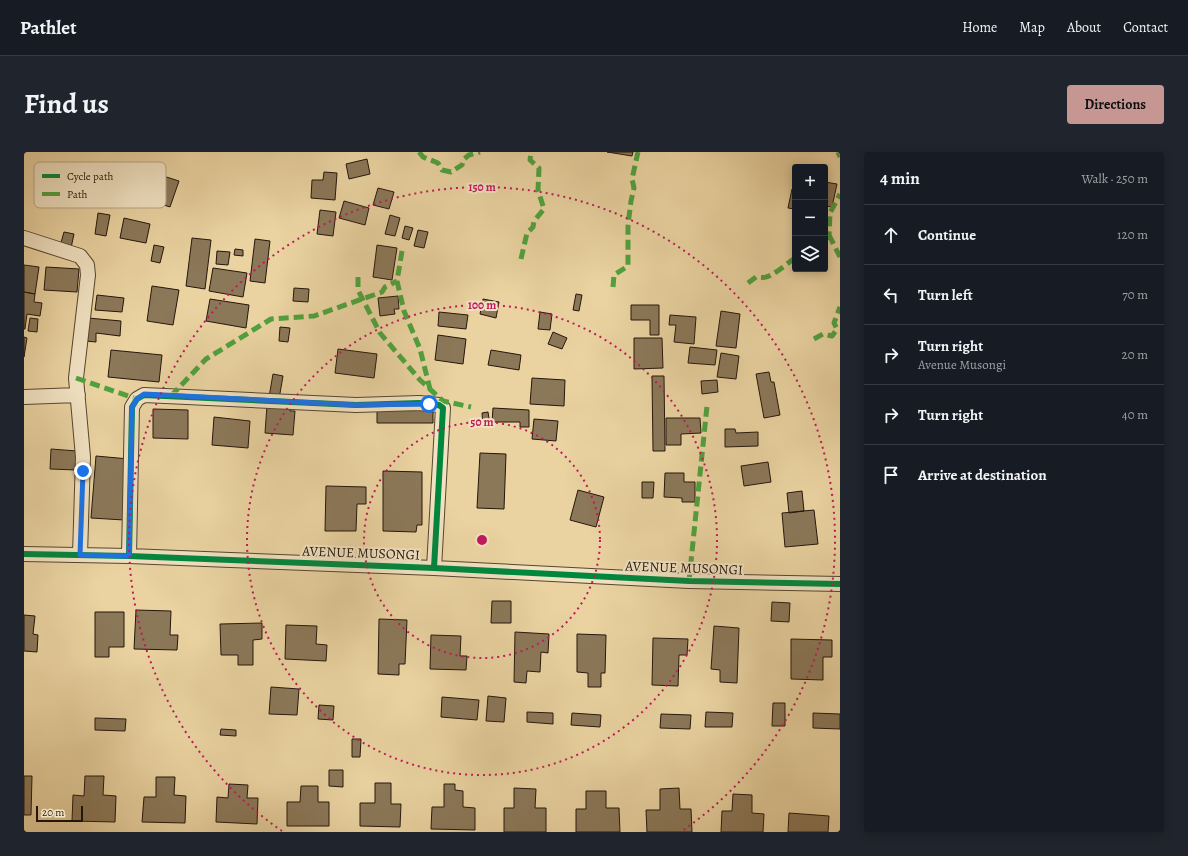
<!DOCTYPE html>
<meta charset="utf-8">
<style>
:root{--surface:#171b24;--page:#20242c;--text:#f1f3f6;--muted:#9ea1a6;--line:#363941;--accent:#c59692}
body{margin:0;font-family:Alegreya,serif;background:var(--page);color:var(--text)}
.controls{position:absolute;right:12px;top:12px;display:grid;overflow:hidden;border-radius:4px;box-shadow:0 2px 10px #0003}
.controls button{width:36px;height:36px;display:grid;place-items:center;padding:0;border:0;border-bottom:1px solid var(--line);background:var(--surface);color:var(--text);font:20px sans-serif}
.scale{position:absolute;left:12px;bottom:10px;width:47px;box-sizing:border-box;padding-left:4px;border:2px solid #25160c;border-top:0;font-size:11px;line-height:14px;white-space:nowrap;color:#25160c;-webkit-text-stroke:3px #f1e2c2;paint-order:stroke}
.stop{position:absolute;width:12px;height:12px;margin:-9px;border:3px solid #1a73e8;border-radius:50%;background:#fff}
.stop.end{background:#1a73e8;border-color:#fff;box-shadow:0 1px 4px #0008}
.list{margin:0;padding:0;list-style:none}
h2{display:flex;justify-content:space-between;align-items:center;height:52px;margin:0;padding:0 16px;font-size:17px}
h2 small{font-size:13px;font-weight:400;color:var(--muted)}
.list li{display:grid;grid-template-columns:26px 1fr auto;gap:12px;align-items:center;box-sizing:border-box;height:60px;padding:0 16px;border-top:1px solid var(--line)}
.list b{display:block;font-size:15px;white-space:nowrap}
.list p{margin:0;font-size:13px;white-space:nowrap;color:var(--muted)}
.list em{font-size:13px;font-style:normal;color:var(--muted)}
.icon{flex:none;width:22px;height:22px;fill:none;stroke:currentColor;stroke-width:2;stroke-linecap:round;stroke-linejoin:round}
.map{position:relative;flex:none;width:816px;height:680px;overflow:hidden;border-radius:4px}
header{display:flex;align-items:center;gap:24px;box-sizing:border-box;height:56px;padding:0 20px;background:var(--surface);border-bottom:1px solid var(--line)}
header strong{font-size:19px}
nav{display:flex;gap:22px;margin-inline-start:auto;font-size:14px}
.intro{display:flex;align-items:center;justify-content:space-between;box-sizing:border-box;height:96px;padding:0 24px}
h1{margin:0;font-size:28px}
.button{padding:10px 18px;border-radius:4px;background:var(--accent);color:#111;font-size:14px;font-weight:700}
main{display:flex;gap:24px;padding:0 24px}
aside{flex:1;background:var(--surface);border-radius:4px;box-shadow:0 2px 10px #0003}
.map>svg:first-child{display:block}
.building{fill:#8b7859;stroke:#25160c}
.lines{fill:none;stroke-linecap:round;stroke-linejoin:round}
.minor-casing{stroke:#564531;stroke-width:16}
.minor{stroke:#f1e2c2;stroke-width:14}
.quiet{stroke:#50a13e;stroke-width:5;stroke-dasharray:10 5;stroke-linecap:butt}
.cycleway-casing{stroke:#f1e2c2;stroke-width:8}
.cycleway{stroke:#00873e;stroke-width:6}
.route{stroke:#1a73e8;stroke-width:5}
.ring{fill:none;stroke:#c2185b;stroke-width:2;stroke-dasharray:2 4}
.labels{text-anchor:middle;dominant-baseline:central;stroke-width:4;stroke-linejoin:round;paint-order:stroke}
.street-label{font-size:14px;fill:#25160c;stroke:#f1e2c2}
.key{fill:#f1e2c2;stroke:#b4a58b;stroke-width:1}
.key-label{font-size:11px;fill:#25160c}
.centre{fill:#c2185b;stroke:#f1e2c2;stroke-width:2}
.ring-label{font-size:12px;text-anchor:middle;font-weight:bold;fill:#c2185b;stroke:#f1e2c2;stroke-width:4;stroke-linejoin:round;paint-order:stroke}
</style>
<header>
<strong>Pathlet</strong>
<nav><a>Home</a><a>Map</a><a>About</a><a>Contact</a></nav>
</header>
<div class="intro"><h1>Find us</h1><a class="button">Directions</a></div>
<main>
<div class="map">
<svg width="816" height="680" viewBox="0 0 816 680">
<rect width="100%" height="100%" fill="#ead3a1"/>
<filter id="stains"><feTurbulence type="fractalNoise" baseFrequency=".005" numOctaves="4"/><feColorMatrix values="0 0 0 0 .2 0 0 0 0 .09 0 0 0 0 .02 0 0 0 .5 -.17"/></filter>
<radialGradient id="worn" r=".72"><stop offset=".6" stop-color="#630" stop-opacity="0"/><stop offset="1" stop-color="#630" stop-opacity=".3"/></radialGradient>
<!-- building -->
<path class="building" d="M583,0H609L608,4Z
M343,7L346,22L325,27L322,12Z
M111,15L155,29L146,55L103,41Z
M300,20L313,21L311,48L287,46L288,28H299Z
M801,30L813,32L808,55L801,54Z
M354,36L370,40L365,57L349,53Z
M768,37H771V57L764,56Z
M320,49L345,56L341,73L315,66Z
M296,58L312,60L309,84L293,82Z
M74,61L86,63L82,84L71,82Z
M366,63L376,66L371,84L361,82Z
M100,66L126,72L122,91L96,86Z
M381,74L389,76L385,88L378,86Z
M394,78L404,80L400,96L390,94Z
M40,80L50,82L47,96L36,94Z
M168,86L187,88L181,137L162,134Z
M231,87L246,89L241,131L226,129Z
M130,93L140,95L136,111L127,109Z
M353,93L373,96L368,128L349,125Z
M211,97L219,98V104L210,103Z
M193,99L206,100L204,113L192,112Z
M0,113L15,115L11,142L0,140Z
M22,115L55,117L53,140L20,138Z
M189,116L223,121L219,145L185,139Z
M128,134L155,138L149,173L123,169Z
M270,136L285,137L284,150L269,149Z
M0,140L11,142L10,150L18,151L16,164L3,162L1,177H0Z
M552,142L558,143L555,159L549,158Z
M73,143L100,146L98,160L71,158Z
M374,144L375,157H370L371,162L356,164L354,146Z
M186,147L225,153L222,176L182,169Z
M459,147L475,150L472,166L456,162Z
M607,153H635V183H626V168H607Z
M697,159L716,162L712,196L692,194Z
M415,160L444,163L442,177L414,174Z
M516,160L528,162L526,178L514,177Z
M646,163L672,165L670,192L650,190L652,173H645Z
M6,166L14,167L13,180L4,179Z
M64,166L97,169L96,184L72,181V190L62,189Z
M256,175L266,176L264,190L255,189Z
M529,180L543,186L538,197L524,192Z
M414,183L442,187L439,212L411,208Z
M0,185L3,186L0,205Z
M610,186H638L639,216L610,217Z
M666,195L693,198L691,213L664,211Z
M314,197L353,202L350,226L311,221Z
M87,198L138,203L135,230L84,225Z
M467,198L497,203L495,218L464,213Z
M697,201L715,204L712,227L693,225Z
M745,220L747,230H750L756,263L740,266L732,222Z
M249,222L259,224L255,247L245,245Z
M628,224H640L641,299H629Z
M508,226L541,228L540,254L506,252Z
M693,228L694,240L678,242L677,229Z
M243,253L266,255V259H271L269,283L241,281Z
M469,256L505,258V275H496V270H468Z
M129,257L164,258V287L129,286Z
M353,258H409V271H353Z
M464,260L466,273L459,274L458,261Z
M190,265L226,269L224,296L188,293Z
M642,266H676L677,281L657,282V293H642Z
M510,267L534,269L532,289L508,287Z
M701,277H711L712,281L734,280V294L701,295Z
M27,297L53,299L52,318L26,317Z
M456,301L482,302L480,357L453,356Z
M72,304L105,307L100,368L67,366Z
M744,310L747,330L720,334L717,314Z
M359,319L398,320V373H393L392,380L359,379Z
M641,321H660V330H671V350H658V346L640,345Z
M618,330H630L629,346H618Z
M302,334L342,335V352H333L332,379H301Z
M554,338L580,345L572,375L546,368Z
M778,339L780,359L765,361L763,341Z
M790,358L794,392L761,395L758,361Z
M468,449H487V471H467Z
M748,450L766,451L765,470L747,469Z
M112,458L147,459L146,483H154L153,498L110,497Z
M71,460H100V495H85V505H71Z
M0,463L11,464L9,482L14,483L13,500L0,499Z
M355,467L383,468L381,512H375V523L354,522Z
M238,471V487L229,488V513H214V503H197L196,472Z
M262,473L293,474L292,492L303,493L302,509L261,507Z
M690,474L715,476L713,531L696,530V518L687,517Z
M491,480L525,482L524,501L517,500L516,520L503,519L502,531L490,530Z
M553,482L582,483L581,521H577V535H564V521L553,520Z
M407,483L437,484L436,504H443L442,518L406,517Z
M629,486L664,487L663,503H655L654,534L628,533Z
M767,487L808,488V505H799V528L767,527Z
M247,535L275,537L273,563L245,562Z
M464,544L482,546L480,570L462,569Z
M418,545L455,548L453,568L417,565Z
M749,551H761V574H748Z
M295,553L310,554L309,568L294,567Z
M503,560L529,561V572L503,570Z
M682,560L709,561L708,575H681Z
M548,561L577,563L576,575L547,573Z
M789,561L816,562V577L789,576Z
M637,562L667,563L666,577L636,576Z
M71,566L102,567L101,579L71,578Z
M197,577L212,578V584L196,583Z
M328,587H337L336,605H328Z
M305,618H319V635L305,634Z
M0,624H8L7,663H0Z
M61,624H80L79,643L92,644L91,670L48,669L49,643L60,644Z
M132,625H151L150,643L162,644L161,671L118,670L120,645H132Z
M351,631H367V652H377L376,675L336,674V651H351Z
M205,632L224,633L223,646H234L233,672L192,670L193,645L204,646Z
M420,632H431V638L439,639V655L451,656V678L407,677L408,655H420Z
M277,634H294V650H305V674H263V650H276Z
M490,636L512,637L511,656H522V680H480V656H490Z
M655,636L656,657H667L668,680H623L622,658H636V637Z
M562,639H582V656H595L596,680H552V657H562Z
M709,642L728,643V661L740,662L739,680H697L698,659H708Z
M765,661L805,664L804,680H764Z"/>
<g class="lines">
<defs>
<path id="minor" d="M0,86L56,104L63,113L64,123L52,226L59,305L56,403
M0,245L54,243
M0,402L105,404L410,416L665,429L816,432
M105,404L108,255L113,247L120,243L332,253L395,251L415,253L419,256L410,416"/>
</defs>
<!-- minor casing -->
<use href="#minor" class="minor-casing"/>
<!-- minor -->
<use href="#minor" class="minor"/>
<!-- quiet -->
<path class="quiet" d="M395,0L399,5L414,11L418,18L427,20L438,13L440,7L445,3L456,0
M814,0L816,5
M805,83L816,105
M801,88L805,83L806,61L816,42
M378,99L373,129L380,159L396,197L406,237
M497,107L503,81L509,75L510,69L520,57L514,38L515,16L506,8L507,0
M334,125V138L356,181L396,228L419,249L447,255
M724,131L732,125C735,125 739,126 742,125C749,124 765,110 771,106
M589,135L590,123L604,114V73L607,49L610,36L608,27L614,0
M790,187L799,182L808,184L813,177L810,171L816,155
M52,226L113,247
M147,244L182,207L247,167L290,164L358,140L361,135L373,129
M665,429L683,254"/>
<defs>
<path id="cycleway" d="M0,402L105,404L410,416L665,429L816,432
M105,404L108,255L113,247L120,243L332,253L395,251L415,253L419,256L410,416"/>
</defs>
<!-- cycleway casing -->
<use href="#cycleway" class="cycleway-casing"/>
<!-- cycleway -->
<use href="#cycleway" class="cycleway"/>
</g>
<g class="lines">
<!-- route -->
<path class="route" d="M59,319L56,403L105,404L108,255L113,247L120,242L332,253L405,252"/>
</g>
<!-- distance rings -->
<g class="ring">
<circle cx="458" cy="388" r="118"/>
<circle cx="458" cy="388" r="235"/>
<path d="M258 679A353 353 0 1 1 658 679"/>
</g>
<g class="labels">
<!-- street labels -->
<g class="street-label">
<text transform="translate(337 401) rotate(2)">AVENUE MUSONGI</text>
<text transform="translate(660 416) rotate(2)">AVENUE MUSONGI</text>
</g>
</g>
<!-- legend -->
<rect x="10" y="10" width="132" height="46" rx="6" class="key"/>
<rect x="18" y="22" width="18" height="4" fill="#00873e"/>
<rect x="18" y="40" width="18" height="4" fill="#50a13e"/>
<g class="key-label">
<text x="43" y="28">Cycle path</text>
<text x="43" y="46">Path</text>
</g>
<circle cx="458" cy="388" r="6" class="centre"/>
<g class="ring-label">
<text x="458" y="39">150 m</text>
<text x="458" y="157">100 m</text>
<text x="458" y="274">50 m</text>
</g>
<rect width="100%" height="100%" filter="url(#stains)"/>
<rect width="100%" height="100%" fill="url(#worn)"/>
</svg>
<div class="controls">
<button>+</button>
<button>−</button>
<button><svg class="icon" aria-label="layers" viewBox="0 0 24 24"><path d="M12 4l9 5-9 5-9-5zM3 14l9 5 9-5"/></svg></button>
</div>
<div class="scale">20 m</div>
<div class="stop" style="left:405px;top:252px"></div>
<div class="stop end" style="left:59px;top:319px"></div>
</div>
<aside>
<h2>4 min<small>Walk · 250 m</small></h2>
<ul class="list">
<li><svg class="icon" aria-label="ahead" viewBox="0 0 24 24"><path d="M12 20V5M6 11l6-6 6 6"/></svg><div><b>Continue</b></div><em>120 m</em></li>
<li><svg class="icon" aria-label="left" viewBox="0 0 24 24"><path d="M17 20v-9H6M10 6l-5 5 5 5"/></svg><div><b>Turn left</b></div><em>70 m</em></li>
<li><svg class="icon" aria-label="right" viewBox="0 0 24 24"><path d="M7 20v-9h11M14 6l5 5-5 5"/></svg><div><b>Turn right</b><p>Avenue Musongi</p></div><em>20 m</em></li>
<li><svg class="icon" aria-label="right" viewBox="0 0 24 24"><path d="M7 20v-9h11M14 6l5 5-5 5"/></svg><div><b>Turn right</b></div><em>40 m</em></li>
<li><svg class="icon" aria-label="arrive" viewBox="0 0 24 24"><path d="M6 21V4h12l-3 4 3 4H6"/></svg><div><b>Arrive at destination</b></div></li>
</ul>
</aside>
</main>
